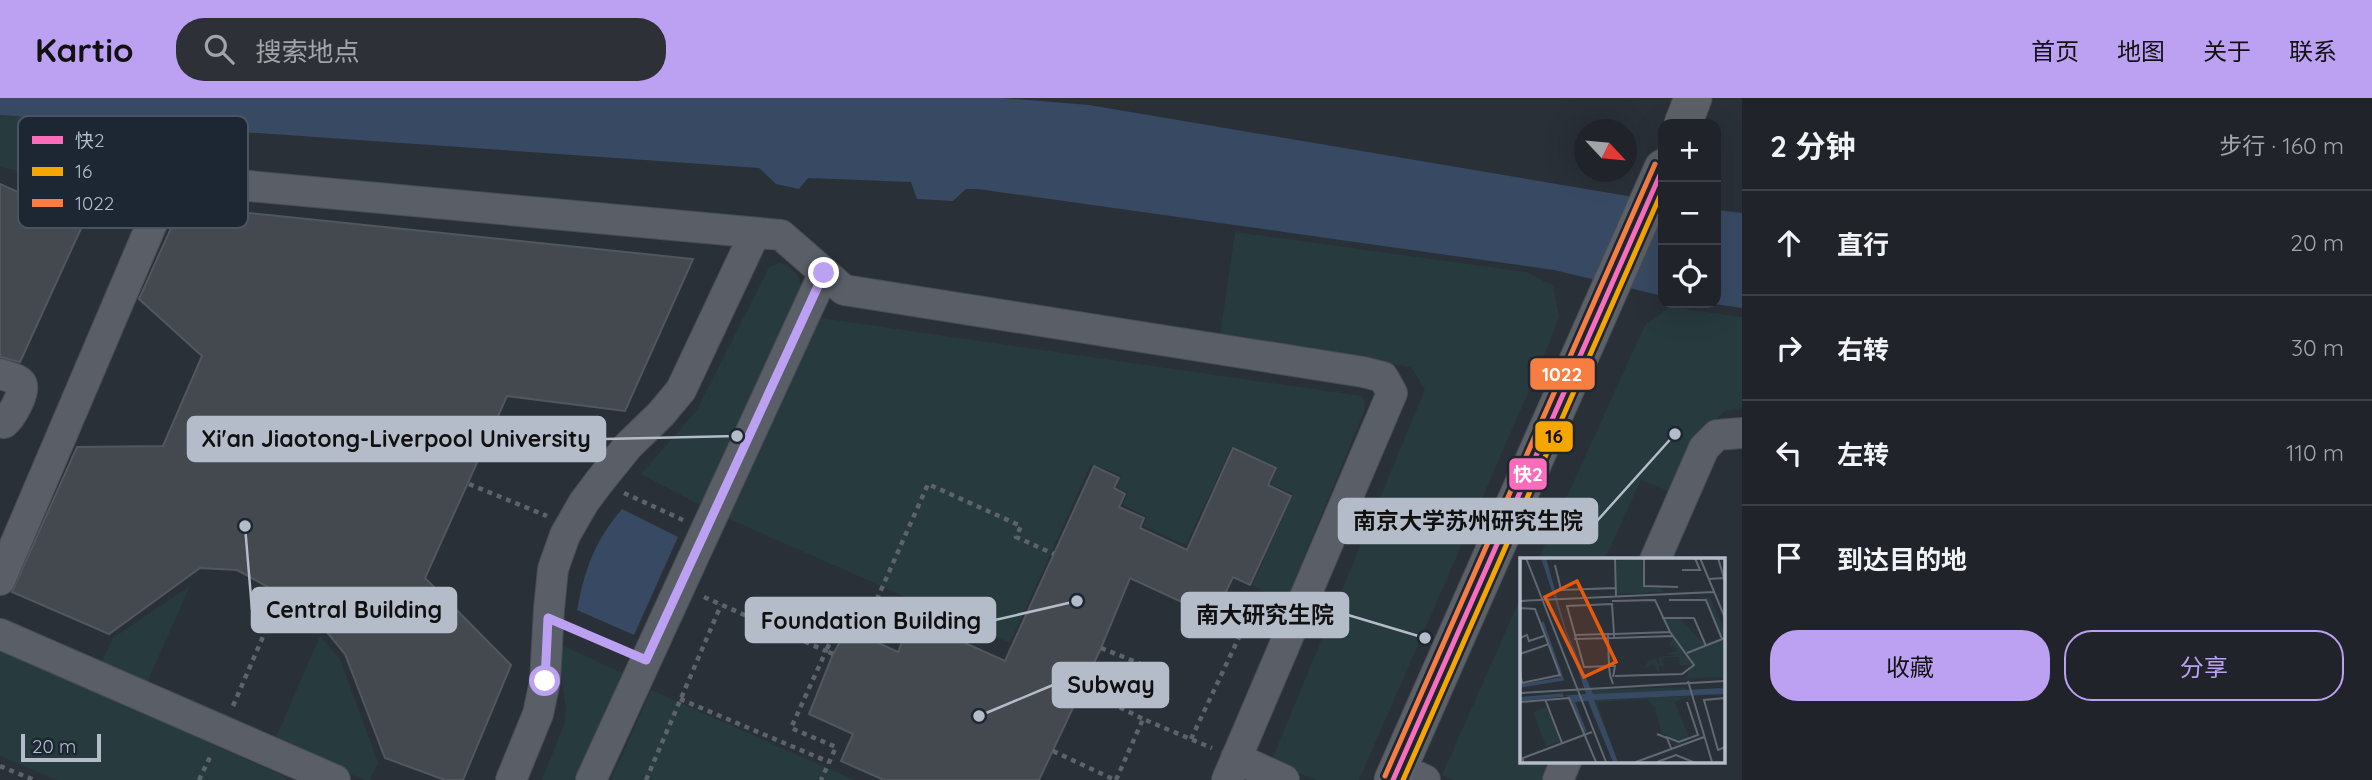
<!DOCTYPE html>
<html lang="zh">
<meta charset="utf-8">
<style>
:root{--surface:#20242a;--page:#2d3036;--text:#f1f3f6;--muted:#a2a4a8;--line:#3d4147;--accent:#bca0f2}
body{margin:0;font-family:Quicksand,"Noto Sans SC",sans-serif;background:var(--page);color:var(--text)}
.controls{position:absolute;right:21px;top:21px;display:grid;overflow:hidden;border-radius:14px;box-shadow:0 7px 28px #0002}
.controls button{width:63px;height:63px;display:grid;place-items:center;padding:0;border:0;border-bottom:2px solid var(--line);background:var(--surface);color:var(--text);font:35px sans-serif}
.compass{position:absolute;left:1574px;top:21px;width:63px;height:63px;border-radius:50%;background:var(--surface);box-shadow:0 7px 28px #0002;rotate:116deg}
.scale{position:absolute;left:21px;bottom:18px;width:80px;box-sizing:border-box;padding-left:7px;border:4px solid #b4bcc9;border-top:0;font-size:19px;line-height:24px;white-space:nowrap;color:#b4bcc9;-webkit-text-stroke:5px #1d2633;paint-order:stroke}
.stop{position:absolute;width:21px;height:21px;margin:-16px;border:5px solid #bca0f2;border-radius:50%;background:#fff}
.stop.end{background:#bca0f2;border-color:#fff;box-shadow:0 2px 7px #0008}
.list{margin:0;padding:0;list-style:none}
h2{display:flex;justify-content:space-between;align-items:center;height:91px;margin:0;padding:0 28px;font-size:30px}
h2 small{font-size:23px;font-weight:400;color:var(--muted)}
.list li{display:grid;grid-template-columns:46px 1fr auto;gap:21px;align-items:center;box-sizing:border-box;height:105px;padding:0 28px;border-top:2px solid var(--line)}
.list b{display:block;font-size:26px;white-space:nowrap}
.list em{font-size:23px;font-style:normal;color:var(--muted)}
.actions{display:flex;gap:14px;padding:21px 28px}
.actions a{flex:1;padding:16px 0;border:2px solid var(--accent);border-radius:28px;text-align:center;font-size:24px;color:var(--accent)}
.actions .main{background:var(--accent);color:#111}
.icon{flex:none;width:38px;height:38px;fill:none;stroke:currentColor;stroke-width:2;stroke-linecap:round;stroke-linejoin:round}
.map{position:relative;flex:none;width:1742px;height:682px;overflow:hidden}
header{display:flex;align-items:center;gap:42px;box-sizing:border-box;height:98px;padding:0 35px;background:var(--accent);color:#111}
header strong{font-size:33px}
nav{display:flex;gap:38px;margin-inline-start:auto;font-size:24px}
.search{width:490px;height:63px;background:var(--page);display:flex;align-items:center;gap:18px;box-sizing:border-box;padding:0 24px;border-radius:28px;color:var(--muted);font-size:26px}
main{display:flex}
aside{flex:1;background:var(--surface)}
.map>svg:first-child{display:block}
.green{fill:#273a3e}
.water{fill:#384963}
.building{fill:#444950;stroke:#52575f;stroke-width:2}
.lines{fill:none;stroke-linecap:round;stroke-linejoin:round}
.minor-casing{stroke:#484c53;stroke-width:32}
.major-casing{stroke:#484c55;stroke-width:39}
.path{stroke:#5d636a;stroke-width:4.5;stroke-dasharray:5 5;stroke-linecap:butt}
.minor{stroke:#5a5e66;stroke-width:30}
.major{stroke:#5c6168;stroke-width:37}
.bus-1-casing{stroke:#1d2633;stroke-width:10}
.bus-2-casing{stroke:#1d2633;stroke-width:10}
.bus-3-casing{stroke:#1d2633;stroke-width:10}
.bus-1{stroke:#fb6dba;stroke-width:5}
.bus-2{stroke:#f7a600;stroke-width:5}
.bus-3{stroke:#f77d43;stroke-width:5}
.route{stroke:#bca0f2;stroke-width:9}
.inset-river{fill:none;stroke:#384963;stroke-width:3.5}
.inset-road{fill:none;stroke:#616872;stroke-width:2}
.view{fill:#e8590c;fill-opacity:0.15;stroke:#e8590c;stroke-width:3.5}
.inset-edge{fill:none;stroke:#b4bcc9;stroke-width:3.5}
.key{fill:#1d2633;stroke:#4a5360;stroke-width:2}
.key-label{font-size:19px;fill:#b4bcc9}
.leader{fill:none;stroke:#b4bcc9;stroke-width:2.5}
.callout-dot{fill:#b4bcc9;stroke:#1d2633;stroke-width:2.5}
.callout{fill:#b4bcc9;stroke:#b4bcc9;stroke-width:2.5}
.callout-label{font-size:23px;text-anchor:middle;font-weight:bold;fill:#111}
.line-badge{stroke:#1d2633;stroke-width:2.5}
.badge-label{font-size:19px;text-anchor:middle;font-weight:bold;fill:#fff}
.pale-badge-label{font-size:19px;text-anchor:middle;font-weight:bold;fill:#111}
</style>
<header>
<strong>Kartio</strong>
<div class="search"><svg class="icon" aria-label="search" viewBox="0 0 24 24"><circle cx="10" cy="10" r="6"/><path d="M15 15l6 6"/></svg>搜索地点</div>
<nav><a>首页</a><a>地图</a><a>关于</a><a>联系</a></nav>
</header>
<main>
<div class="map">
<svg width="1742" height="682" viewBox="0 0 1742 682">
<rect width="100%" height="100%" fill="#2a3038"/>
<!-- green -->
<path class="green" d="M0,17L206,32L189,71L144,85L109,93L0,69Z
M1235,134L1526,174L1553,188L1559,219L1545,256L1359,682H1316L1271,664L1425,291L1411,269L1220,238Z
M780,165C795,171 801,178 801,194L704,409L641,376L697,312L769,169Z
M1670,209L1742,219V310L1725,313L1693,342L1668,393L1641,382L1605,461L1538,462L1645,227Z
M821,220L1361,298L1365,304L1364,314L1286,503L1252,488L1293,396L1270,386L1278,369L1232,348L1186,447L1143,428L1147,419L1123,407L1128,394L1117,390L1121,377L1091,366L1010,545L727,420Z
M190,488L146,587L100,567L113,540Z
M1521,499V663H1555L1546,682H1453L1442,677Z
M320,538L340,561L378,665L370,682H364L274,644Z
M557,545L627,577L581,682H542L565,624L566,611Z
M0,550L292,682H57L0,658Z
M651,592L854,682H611Z"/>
<!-- water -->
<path class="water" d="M0,0H1004L1089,7L1663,104V198L1554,172L978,91H966L953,103L917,101L911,84L808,80L799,91L776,86L759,70L0,17Z
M1716,112L1742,115V210L1708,205H1716Z
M622,411L678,439L634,537L577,512C585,471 594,444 622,411Z"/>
<!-- building -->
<path class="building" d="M0,86L84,124L20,264L0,259Z
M181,108L693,161L625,313L507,298L425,480L511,567L463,682H445L385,660L345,556L308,511L237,472L200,470L109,536L12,494L77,349L163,348L202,258L139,201Z
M1233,350L1276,370L1268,387L1291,398L1250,487L1233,479L1214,519L1130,480L1101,550L1039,682H884L841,663L853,636L809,616L833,556L848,531L898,554L912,521L1005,563L1094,368L1119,380L1114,390L1125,396L1119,409L1144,420L1140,430L1187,452Z"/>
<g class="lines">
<defs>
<path id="minor" d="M0,276C6,278 17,280 21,285C27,292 11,320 4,325L0,323
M1655,462L1704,350L1717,337L1742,335
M0,482L168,88L184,82L781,137L844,192L1363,274L1383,279L1392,295L1227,682
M0,536L335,682
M1236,660L1284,682
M1398,670L1425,682
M511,682L538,616L545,583L549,511L553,471L565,437L584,404L599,384L628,348L661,316L681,292L755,135
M591,682L824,175
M1558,682L1566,663"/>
<path id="major" d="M1683,26L1693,0
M1393,682L1663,70"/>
</defs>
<!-- minor casing -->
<use href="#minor" class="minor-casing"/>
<!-- major casing -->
<use href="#major" class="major-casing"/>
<!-- path -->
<path class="path" d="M469,386L547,418
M624,395L683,422
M704,499L826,553L791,630L836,649L821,682
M573,531L623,552
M1101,550L1141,566L1121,610L1143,621
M833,556L826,553L847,507L870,517L928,386L1021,428L1016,439L1054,456
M680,601L829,664
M233,608L281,497
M1191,641L1258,499L1274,506
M1053,653L1115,682
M0,668L34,682
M199,682L211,657
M646,682L721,507
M1116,682L1143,621L1212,650"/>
<!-- minor -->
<use href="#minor" class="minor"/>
<!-- major -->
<use href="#major" class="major"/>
<defs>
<path id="bus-1" d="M1393,682L1663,70"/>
<path id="bus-2" d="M1403,682L1663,91"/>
<path id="bus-3" d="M1385,678L1655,66"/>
</defs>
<!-- bus-1 casing -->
<use href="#bus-1" class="bus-1-casing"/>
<!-- bus-2 casing -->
<use href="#bus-2" class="bus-2-casing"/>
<!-- bus-3 casing -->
<use href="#bus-3" class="bus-3-casing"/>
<!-- bus-1 -->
<use href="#bus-1" class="bus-1"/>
<!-- bus-2 -->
<use href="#bus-2" class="bus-2"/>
<!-- bus-3 -->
<use href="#bus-3" class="bus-3"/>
</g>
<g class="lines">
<!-- route -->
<path class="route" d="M545,583L548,520L646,562L824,175"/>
</g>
<!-- overview -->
<g transform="translate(1520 460)">
<rect width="205" height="205" fill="#2a3038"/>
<path d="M122,0L123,28L136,30L137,26L144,34L97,36L96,3ZM173,38L190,39L205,74V119L128,122L167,119L171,107H160L159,99L142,100L144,108H139V115L133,106L124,111L128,103L136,101L139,107V100L144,98L169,97L145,96L157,93L156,88H149L153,79L144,61H160L184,86L203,80L187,41ZM164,129L167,132L85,136H73L71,132ZM169,138L173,148L167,139L155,144L169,180L180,177L173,150L181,177L152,189L161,183L142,176L135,151L138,147L135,150L127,141L77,144L98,204L74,142ZM27,149L40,183L26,189L13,154Z" fill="#273a3e"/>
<path d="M21,0H26L46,72L73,136L205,130V136L74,142L98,204H93L68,143L52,144L47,138H39L66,136Z" fill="#384963"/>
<path class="inset-river" d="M0,128L42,121L22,64M0,141L43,137M53,144L65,174"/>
<path class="inset-road" d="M6,0L86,204M20,0H70M95,0L96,38M124,0V28L158,29M180,0L205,60M35,7L41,32L96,30M162,12H180L175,0M189,21L204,20L198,0M149,42H186L202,81M0,43L194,34M92,43L135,42L150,74L174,107L162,116L95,118M0,50L15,51L40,117L2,125L0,114M142,60H174M174,60L186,88M94,76V80L153,78M94,76L150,74M54,77L87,76M0,80L7,77L9,83L24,78M54,81L94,80M167,95L205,80M0,96L29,86M93,119L95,108H89L65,109H64L47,48L92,46L94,76H88V81L89,108L90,117L93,126M168,123L192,204M0,135L205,123M205,140L184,142L198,192L205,189M25,141L42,185M0,144L49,140L76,204M137,176L147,180L151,190M146,179L159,184L178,177L167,144M3,204V200L72,174M116,204L184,179M137,204L156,197L173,204"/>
<path class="view" d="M57,23L96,104L64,119L25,39Z"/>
<rect width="205" height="205" class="inset-edge"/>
</g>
<!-- legend -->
<rect x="18" y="18" width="230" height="112" rx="10" class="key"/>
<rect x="32" y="38" width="31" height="8" fill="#fb6dba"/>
<rect x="32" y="69" width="31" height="9" fill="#f7a600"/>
<rect x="32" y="101" width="31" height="8" fill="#f77d43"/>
<g class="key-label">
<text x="75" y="49">快2</text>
<text x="75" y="80">16</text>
<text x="75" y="112">1022</text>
</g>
<!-- callouts -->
<path class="leader" d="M737 338L605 341M1675 336L1597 423M245 428L252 512M1425 540L1348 517M1077 503L995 522M979 618L1053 587"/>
<g class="callout-dot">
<circle cx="737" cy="338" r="7"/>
<circle cx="1675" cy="336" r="7"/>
<circle cx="245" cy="428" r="7"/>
<circle cx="1425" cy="540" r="7"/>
<circle cx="1077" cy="503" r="7"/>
<circle cx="979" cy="618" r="7"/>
</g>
<g class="callout">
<rect x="188" y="319" width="417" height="44" rx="7"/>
<rect x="1339" y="401" width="258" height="44" rx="7"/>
<rect x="252" y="490" width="204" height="44" rx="7"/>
<rect x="1182" y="495" width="166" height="44" rx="7"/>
<rect x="746" y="500" width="249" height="44" rx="7"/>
<rect x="1053" y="565" width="115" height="44" rx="7"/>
</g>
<g class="callout-label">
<text x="396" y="349">Xi'an Jiaotong-Liverpool University</text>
<text x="1468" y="431">南京大学苏州研究生院</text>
<text x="354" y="520">Central Building</text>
<text x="1265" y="525">南大研究生院</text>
<text x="871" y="531">Foundation Building</text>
<text x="1111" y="595">Subway</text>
</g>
<g class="line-badge">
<rect x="1529" y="259" width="67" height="34" rx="7" fill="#f77d43"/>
<rect x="1534" y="322" width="40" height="33" rx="7" fill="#f7a600"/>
<rect x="1508" y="359" width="40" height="34" rx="7" fill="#fb6dba"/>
</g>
<g class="badge-label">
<text x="1562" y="283">1022</text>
<text x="1528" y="383">快2</text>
</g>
<g class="pale-badge-label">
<text x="1554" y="345">16</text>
</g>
</svg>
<div class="controls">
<button>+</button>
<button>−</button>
<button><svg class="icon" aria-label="locate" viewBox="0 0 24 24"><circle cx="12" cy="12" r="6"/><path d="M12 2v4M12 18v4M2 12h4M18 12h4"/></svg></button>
</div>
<svg class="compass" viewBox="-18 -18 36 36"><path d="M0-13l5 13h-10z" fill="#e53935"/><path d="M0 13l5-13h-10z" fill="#a2a4a8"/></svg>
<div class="scale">20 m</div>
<div class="stop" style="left:545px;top:583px"></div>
<div class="stop end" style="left:824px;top:175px"></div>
</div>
<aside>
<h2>2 分钟<small>步行 · 160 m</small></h2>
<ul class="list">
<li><svg class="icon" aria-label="ahead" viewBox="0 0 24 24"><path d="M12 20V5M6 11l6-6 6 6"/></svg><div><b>直行</b></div><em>20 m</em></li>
<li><svg class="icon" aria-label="right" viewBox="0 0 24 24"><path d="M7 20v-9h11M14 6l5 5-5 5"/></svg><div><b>右转</b></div><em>30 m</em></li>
<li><svg class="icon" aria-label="left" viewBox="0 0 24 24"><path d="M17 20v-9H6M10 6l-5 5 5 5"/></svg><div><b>左转</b></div><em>110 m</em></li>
<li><svg class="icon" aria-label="arrive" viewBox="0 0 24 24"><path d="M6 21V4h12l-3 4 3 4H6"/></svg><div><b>到达目的地</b></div></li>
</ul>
<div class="actions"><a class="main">收藏</a><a>分享</a></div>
</aside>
</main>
